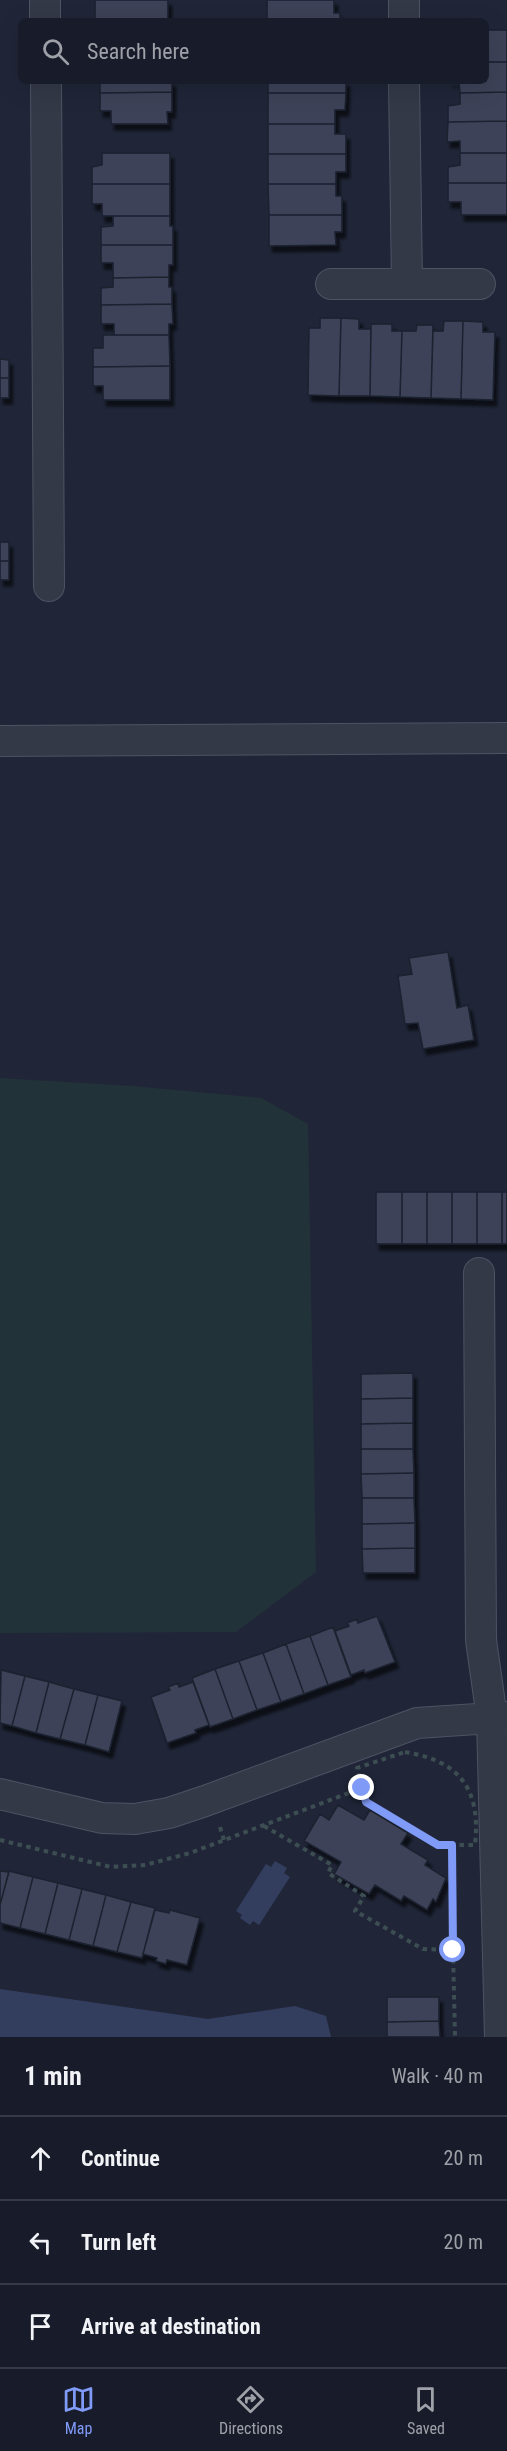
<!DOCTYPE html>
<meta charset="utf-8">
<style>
:root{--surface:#181c2a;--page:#212532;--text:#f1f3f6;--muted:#9fa1a8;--line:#363a47;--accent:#809af8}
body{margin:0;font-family:"Roboto Condensed",sans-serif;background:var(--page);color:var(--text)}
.stop{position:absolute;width:18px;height:18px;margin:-14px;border:4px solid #809af8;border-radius:50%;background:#fff}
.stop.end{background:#809af8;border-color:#fff;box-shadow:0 2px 6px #0008}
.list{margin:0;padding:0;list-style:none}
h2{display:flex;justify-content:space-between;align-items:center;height:78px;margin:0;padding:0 24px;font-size:26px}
h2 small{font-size:20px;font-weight:400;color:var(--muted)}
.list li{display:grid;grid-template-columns:39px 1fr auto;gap:18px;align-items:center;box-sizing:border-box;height:84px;padding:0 24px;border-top:2px solid var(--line)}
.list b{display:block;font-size:22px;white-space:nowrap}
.list em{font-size:20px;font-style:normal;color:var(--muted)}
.icon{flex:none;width:33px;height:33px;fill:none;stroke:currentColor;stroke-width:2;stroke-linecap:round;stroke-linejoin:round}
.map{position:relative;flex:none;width:507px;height:2037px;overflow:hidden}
.search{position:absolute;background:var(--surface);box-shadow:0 6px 24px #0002;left:18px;right:18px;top:18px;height:66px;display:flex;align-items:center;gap:15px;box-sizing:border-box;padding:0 21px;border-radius:9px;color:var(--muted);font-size:22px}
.sheet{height:330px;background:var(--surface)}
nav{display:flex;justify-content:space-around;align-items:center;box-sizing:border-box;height:84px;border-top:2px solid var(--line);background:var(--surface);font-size:16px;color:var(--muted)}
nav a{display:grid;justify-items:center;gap:3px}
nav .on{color:var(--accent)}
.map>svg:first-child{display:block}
.green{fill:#223239}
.water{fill:#333e5f}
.building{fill:#3c4358;stroke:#1b202f;stroke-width:1.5;filter:url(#shadow)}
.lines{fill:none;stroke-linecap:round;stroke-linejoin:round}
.minor-casing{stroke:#4e5363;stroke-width:32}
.path{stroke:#3d4e53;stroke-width:4;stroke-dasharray:4.5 4.5;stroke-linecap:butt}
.minor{stroke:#343948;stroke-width:30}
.route{stroke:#809af8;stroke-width:8}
</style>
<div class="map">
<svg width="507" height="2037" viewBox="0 0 507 2037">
<defs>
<filter id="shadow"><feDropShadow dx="3.5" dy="6" stdDeviation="1.5" flood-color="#0009"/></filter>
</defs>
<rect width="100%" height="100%" fill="#202638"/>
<!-- green -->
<path class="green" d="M0,1078L132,1086L261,1098L308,1124L316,1572L236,1632L0,1633Z"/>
<!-- water -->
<path class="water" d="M275,1861L287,1868L284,1873L290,1877L259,1925L253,1921L250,1925L240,1918L242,1915L236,1911L266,1864L271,1867Z
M0,1989L208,2019L295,2006L326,2016L331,2037H0Z"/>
<!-- building -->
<path class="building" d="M95,0H168V21H102V19H95Z
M267,0H334V13H340V21H267Z
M486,30H507V62H486Z
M486,62H507V92L460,93L459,81H448H486Z
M100,81H172V92L100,93Z
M268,81H346V93H268Z
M172,92V112H167L168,124H111V111H100V93Z
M507,92V121L448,122V106L460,104V93Z
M268,93H346L345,110H335V124H268Z
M507,121V153H460V141L447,142L448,122Z
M268,124H335V134H346V154H268Z
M102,153H170V184H92V167L102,165Z
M460,153H507V183H448V167L460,165Z
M268,154H346V172H336V184H268Z
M448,183H507V215H461V202H448Z
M92,184H170V216H102V204H92Z
M268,184H336V196H342V215H269Z
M269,215H342V232H335L336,245L269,246Z
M113,216H170V226H173V245H101V227L113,226Z
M101,245H173V265H169V277L113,278V263H101Z
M169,277V287H172V304L101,305V288L113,287V278Z
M172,304L173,324H169V335H114V324H101V305Z
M320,318H341L339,396L308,395L309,328H320Z
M341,318L359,319V329H371L370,396H339Z
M444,321H463L461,399L431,398L433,331H443Z
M463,321L483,322V332H495L493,400L461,399Z
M371,324H392V331H402L400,397L370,396Z
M417,325H433L431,398L400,397L402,331H416Z
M103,335H169L170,366L93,367V348H103Z
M0,359L9,360V378H0Z
M170,366V400H103V386H93V367Z
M0,378H9V398H0Z
M0,542H9V561H0Z
M0,561H9V580H0Z
M448,952L457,1008L468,1005L474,1040L423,1049L418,1023L405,1024L398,976L412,974L409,958Z
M376,1192H402V1244H376Z
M402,1192H427V1244H402Z
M427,1192H452V1244H427Z
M452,1192H477V1244H452Z
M477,1192H502V1244H477Z
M502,1192H507V1244H502Z
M413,1373V1398L361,1399V1374Z
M413,1398V1423L361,1424V1399Z
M413,1423V1449H361V1424Z
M361,1449H413L414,1473L361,1474Z
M414,1473V1498H362L361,1474Z
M362,1498H414L415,1523L362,1524Z
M415,1523V1548L362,1549V1524Z
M415,1548V1573H363L362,1549Z
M377,1616L395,1662L365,1673L364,1670L351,1675L335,1631L349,1626L347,1623L357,1619L358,1623Z
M333,1627L351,1677L328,1685L310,1636Z
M310,1636L328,1685L304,1694L286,1644Z
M286,1644L304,1694L281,1702L263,1653Z
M263,1653L281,1702L257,1710L239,1661Z
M239,1661L257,1710L233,1719L215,1669Z
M215,1669L233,1719L210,1727L192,1678Z
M1,1670L25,1676L12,1726L0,1723Z
M25,1676L49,1682L36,1733L12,1726Z
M49,1682L74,1689L60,1739L36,1733Z
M193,1682L209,1725L195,1730L196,1733L167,1743L151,1697L170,1690L168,1687L178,1683L179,1687Z
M74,1689L98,1695L85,1745L60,1739Z
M98,1695L122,1701L109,1752L85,1745Z
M338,1805L364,1820L370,1810L408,1833L401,1844L428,1860L425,1865L446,1878L436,1902L433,1899L427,1910L404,1896L401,1901L375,1885L369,1894L334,1874L341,1862L304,1841L320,1814L329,1820Z
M0,1871L9,1872L0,1905Z
M9,1871L33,1877L20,1928L0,1923V1905Z
M33,1877L58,1883L45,1934L20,1928Z
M58,1883L82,1889L69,1940L45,1934Z
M82,1889L106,1895L93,1946L69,1940Z
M106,1895L131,1902L117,1952L93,1946Z
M131,1902L155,1908L142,1958L117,1952Z
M155,1910L169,1913L170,1910L200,1918L187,1965L167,1960L166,1964L156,1961L157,1958L143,1954Z
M387,1997H439V2021L387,2022Z
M439,2021L440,2037H387V2022Z"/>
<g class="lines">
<defs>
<path id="minor" d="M45,0V21
M404,21V0
M46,81L49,586
M404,81L407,283
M331,284H480
M0,741L507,738
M479,1273L481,1640L492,1718L500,2037
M0,1794L102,1818L135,1819L169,1813L205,1801L417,1723L507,1717"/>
</defs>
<!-- minor casing -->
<use href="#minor" class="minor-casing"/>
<!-- path -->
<path class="path" d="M405,1752C460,1761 481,1789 475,1845H438L366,1802L357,1768Z
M264,1826L332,1865L328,1873L364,1896L355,1911L423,1949L453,1950L452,1845
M220,1827L224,1840
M0,1840L111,1867L145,1865L190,1853L362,1788
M453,1950L455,2037"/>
<!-- minor -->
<use href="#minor" class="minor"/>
</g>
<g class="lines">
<!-- route -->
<path class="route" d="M362,1788L366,1802L438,1845H452L453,1950"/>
</g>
</svg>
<div class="stop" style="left:453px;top:1950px"></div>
<div class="stop end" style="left:362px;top:1788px"></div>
<div class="search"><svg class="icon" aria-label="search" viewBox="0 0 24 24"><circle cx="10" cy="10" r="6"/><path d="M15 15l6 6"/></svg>Search here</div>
</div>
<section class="sheet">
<h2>1 min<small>Walk · 40 m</small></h2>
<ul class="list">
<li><svg class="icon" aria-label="ahead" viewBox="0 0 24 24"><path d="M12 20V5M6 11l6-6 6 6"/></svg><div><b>Continue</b></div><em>20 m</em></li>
<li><svg class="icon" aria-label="left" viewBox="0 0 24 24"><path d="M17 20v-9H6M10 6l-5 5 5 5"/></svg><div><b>Turn left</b></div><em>20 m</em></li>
<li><svg class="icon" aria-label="arrive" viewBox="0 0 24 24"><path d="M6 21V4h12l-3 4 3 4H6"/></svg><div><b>Arrive at destination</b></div></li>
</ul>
</section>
<nav>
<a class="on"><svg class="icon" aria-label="map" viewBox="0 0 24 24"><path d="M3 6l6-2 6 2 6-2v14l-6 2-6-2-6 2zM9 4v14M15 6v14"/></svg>Map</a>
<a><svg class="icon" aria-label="directions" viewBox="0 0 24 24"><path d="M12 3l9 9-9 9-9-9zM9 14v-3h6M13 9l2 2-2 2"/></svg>Directions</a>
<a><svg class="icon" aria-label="saved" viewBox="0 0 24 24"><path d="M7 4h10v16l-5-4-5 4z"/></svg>Saved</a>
</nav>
